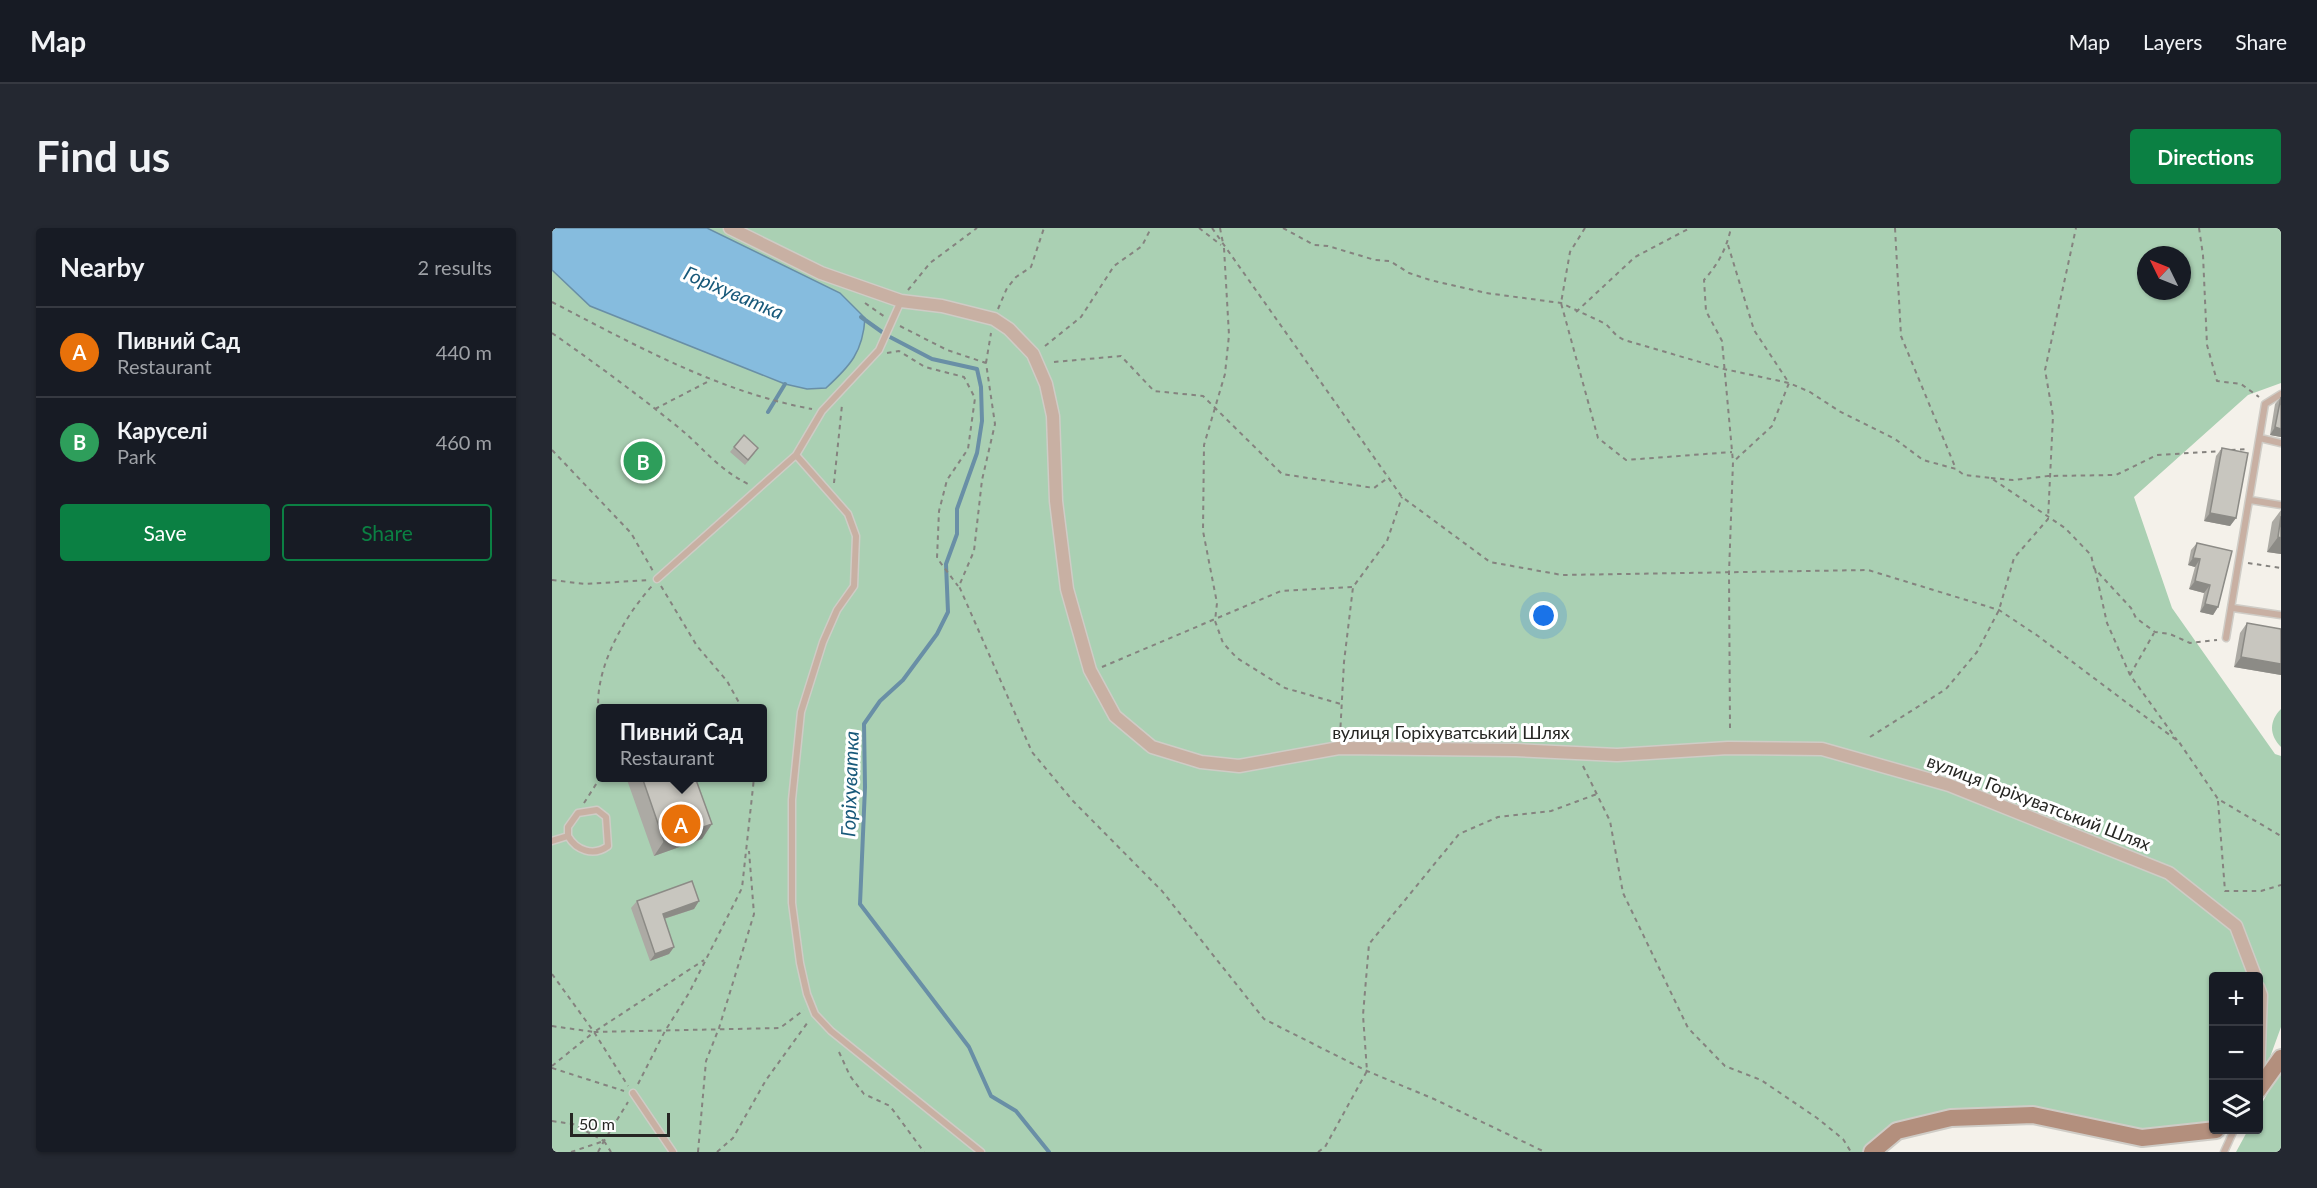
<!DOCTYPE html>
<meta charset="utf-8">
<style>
:root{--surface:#171b24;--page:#242831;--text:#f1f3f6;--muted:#9ea1a6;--line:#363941;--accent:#0b8043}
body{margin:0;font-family:Lato,sans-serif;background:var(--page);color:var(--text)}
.controls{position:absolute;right:18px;bottom:18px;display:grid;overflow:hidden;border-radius:6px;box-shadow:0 2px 4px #0004}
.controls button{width:54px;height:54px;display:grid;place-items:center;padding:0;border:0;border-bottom:2px solid var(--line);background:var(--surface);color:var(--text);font:30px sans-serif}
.compass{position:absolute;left:1585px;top:18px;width:54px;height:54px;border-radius:50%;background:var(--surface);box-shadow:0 2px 4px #0004;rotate:313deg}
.scale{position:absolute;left:18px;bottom:15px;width:100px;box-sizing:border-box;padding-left:6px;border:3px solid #262623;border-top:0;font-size:16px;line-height:21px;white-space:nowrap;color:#262623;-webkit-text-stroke:4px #fff;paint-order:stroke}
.you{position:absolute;left:992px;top:388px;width:21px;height:21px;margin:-15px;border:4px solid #fff;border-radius:50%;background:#1a73e8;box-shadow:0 0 0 9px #1a73e833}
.badge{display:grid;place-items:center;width:39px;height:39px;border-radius:50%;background:var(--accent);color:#fff;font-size:20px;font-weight:700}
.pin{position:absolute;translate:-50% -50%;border:3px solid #fff;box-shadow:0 2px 6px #0006}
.popup{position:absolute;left:44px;top:476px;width:171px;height:78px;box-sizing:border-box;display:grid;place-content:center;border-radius:6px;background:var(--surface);filter:drop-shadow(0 2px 4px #0005);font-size:20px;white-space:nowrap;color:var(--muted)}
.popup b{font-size:22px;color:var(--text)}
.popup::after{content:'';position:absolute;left:50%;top:100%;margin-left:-12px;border:12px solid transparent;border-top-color:var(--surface)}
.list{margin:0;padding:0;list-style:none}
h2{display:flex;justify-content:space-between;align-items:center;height:78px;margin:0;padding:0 24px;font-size:26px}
h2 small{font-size:20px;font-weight:400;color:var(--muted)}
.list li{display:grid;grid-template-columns:39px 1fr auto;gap:18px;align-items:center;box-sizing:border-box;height:90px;padding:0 24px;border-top:2px solid var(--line)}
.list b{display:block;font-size:22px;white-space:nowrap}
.list p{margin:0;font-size:20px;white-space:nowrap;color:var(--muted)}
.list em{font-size:20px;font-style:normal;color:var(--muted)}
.actions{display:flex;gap:12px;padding:18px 24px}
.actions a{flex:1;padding:14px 0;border:2px solid var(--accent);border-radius:6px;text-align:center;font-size:21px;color:var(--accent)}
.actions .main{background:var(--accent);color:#fff}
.icon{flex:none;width:33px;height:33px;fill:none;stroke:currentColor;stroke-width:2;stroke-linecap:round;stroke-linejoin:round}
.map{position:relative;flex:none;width:1729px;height:924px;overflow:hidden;border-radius:6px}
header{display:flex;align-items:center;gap:36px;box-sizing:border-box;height:84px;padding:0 30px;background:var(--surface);border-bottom:2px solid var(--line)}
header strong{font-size:28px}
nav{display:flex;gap:33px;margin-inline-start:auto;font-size:21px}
.intro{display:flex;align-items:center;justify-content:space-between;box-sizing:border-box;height:144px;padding:0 36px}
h1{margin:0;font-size:42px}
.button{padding:15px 27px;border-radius:6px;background:var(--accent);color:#fff;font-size:21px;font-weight:700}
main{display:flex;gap:36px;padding:0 36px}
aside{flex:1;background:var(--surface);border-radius:6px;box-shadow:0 2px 4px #0004}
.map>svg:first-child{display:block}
.green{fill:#aad0b3;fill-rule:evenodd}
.water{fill:#86bcde;stroke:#698fa6;stroke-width:1.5}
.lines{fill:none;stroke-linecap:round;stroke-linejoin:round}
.stream{stroke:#698fa6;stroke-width:4}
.lane-casing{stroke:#cfccc6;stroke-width:9}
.street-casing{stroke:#cfccc6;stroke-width:15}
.secondary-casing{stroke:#cfccc6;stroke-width:20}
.path{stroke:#85837f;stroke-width:2;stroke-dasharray:4.5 4.5;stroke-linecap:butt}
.lane{stroke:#c8b0a3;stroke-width:6}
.street{stroke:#c8b0a3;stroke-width:12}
.secondary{stroke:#b38f7d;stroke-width:16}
.wall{fill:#acaaa4}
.shaded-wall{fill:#8c8b86}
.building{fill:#c8c6bf;stroke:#8c8b86;stroke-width:1.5}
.labels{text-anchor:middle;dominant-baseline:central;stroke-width:6;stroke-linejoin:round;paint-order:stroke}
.street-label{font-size:18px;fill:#262623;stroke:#fff}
.water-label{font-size:20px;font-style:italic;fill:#18597a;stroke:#fff}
</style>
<header>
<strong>Map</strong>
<nav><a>Map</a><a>Layers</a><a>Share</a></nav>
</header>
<div class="intro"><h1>Find us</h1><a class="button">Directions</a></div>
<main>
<aside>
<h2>Nearby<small>2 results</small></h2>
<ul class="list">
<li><span class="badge" style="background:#e8710a">A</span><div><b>Пивний Сад</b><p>Restaurant</p></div><em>440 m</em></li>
<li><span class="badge" style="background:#2e9e5b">B</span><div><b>Каруселі</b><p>Park</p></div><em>460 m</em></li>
</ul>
<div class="actions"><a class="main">Save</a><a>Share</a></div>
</aside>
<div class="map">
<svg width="1729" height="924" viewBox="0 0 1729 924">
<rect width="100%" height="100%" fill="#f4f1ea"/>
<!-- green -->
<path class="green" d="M0,0H1729V155L1696,167L1582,269L1620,380L1723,526L1729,528V799L1709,854L1707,856L1706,748H1662V897L1592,904L1482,881L1344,898L1311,924H0ZM1594,27H1630V63H1594ZM48,480H210V550H48Z
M1729,481V519C1717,507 1717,493 1729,481Z
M1729,840V924H1684L1696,902H1706L1707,881Z"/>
<!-- water -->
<path class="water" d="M0,0H155L288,65L313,90C311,124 298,138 274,160L255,161L233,156L38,78L0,42Z"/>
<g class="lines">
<!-- stream -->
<path class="stream" d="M309,89L330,104
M338,109L380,131L425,141L429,159L430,193L425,225L405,281V306L394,336L396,384L385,406L351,452L328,473L312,496L313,559L308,676L417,819L439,868L464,883L497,924
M216,184L233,156"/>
<defs>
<path id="lane" d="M1708,210L1729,215
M244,227L296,286L304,308L302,358L285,382L271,414L249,484L240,572V675L248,735L255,766L263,786L279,803L429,924
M1698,272L1729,277
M105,351L244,227L270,183L327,122L349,73
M1681,380L1729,387
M1674,410L1713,176L1729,166
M45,582L54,589L56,618C41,629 24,622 16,608V599L26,585Z
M0,613L16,608
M81,865L121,924
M1672,924L1682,902"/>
<path id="street" d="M178,0L269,45L349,73L390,78L442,91L457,101L481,126L494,156L501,188L504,273L515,361L538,442L563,488L600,519L649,534L687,538L787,520L964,522L1065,527L1176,520L1270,521L1397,557L1617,645L1684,698L1703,748
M1706,759L1709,767L1706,847"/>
<path id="secondary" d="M1706,862L1729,830
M1320,924L1345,903L1399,890L1481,887L1590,910L1664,902"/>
</defs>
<!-- lane casing -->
<use href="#lane" class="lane-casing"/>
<!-- street casing -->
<use href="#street" class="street-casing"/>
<!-- secondary casing -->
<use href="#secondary" class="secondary-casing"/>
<!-- path -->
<path class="path" d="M647,0L669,17
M660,0L850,269L938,334L1010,347L1316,342L1447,382L1486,408L1627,514L1666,571L1729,608
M668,0L671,15
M731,0L762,17L776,18L823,32L838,33L857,45L878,52L934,65L1009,75L1054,96L1065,108L1072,112L1172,141L1237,155L1258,164L1287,183L1343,211L1371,232L1404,241L1412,247L1439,250L1513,300L1539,327L1542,340L1579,380L1584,390L1603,404L1618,406L1638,415L1665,412
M1033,0L1018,24L1009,75L1046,210L1074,232L1180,224
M1343,0L1349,108L1404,241
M1647,0L1651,27L1655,117L1665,153L1689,156L1707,169
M1176,17L1202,102L1237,155L1220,198L1181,234
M672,20L677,107L673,146L652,217L651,303L665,375L663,393L671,415L685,430L733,460L789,476
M356,62L378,35L425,0
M0,74C83,117 167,164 260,181
M313,75L333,89
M446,81L455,60L464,49L479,39L492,0
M1024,84L1083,29L1138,0
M348,98L395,122L434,135L443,196L430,252L422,323L407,358L480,524L521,573L610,663L712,791L815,843L882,871L993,924
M0,105C43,135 85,166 126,199C153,221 164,240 198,257
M493,118L529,89L562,38L590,18L599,0
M335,125L347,123L373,139L412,149L423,170L416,221L395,252L387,283L385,330L406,358
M502,134L569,128L602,163L651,168L730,246L822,260L837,249
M434,135L439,105
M103,181L159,152
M0,222L79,305L101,343
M1679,222L1695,221
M1439,250L1461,252L1496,248L1564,247L1605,227L1671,223
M282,255L290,177
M1696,335L1729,340
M1543,341L1555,395L1578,447L1625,512
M0,352L33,356L97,352
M109,358L145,418L175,453L190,480
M550,439L729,363L801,359
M1578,447L1602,405
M48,493C38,448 70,391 100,358
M1178,500L1177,345L1181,234L1170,113L1154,83L1152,52C1166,36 1174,22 1179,0
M788,508L792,434L801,359L835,313L850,269
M1318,509L1394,461L1425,424L1447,382L1462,330L1496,291L1501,188L1493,142L1524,0
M1031,538L1058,593L1071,665L1136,800L1173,838L1209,852L1265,890L1291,911L1299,924
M1666,573L1673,663H1709L1729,657
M32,575L48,550
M0,746L42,804L76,858
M0,798L42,804L152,732
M287,824L298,848L312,866L338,878L372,924
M0,838L42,804L228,800L252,782
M0,840L72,863
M86,856L113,803L137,765L190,660L202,550
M0,893L21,896L52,913L76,874
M52,913L59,924
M19,924L52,913
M46,924L52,913
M146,924L154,833L167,800L202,686L197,623
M165,924L181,910L214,852L256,794
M766,924L773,919L815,843L811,787L817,716L907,606L946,589L999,583L1045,566"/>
<!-- lane -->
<use href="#lane" class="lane"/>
<!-- street -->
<use href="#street" class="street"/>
<!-- secondary -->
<use href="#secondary" class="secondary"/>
</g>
<!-- wall -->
<path class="wall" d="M1729,169V209L1718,207L1723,176Z
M182,219L203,225L193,237L178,224Z
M1670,220L1684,290L1678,298L1652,293L1664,228Z
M1729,282V326L1715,324L1720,294Z
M1645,315L1666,379L1661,387L1648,384L1652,365L1637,361L1643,339L1636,337L1639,322Z
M1695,395L1729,401V447L1682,439L1688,405Z
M74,549H143L150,611L102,628Z
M85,673H147L142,681L112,691L122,719L117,726L98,733L79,680Z"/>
<!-- shaded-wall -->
<path class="shaded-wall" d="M1723,199L1729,201V209L1718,207Z
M1658,285L1684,290L1678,298L1652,293Z
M1726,309L1729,310V326L1715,324Z
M1641,330L1648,331L1643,339L1636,337Z
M1643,353L1658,357L1652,365L1637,361Z
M1653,376L1666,379L1661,387L1648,384Z
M1689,429L1729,436V447L1682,439Z
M160,596L150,611L102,628L112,613Z
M147,673L142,681L105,693L111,686Z
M122,719L117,726L98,733L103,726Z"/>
<!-- building -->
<path class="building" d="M1729,169V201L1723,199Z
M192,207L206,220L196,232L182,219Z
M1670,220L1696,225L1684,290L1658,285Z
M1729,288V310L1726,309Z
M1645,315L1680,323L1666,379L1653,376L1658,357L1643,353L1648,331L1641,330Z
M1695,395L1729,401V436L1689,429Z
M90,549H143L160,596L112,613Z
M140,653L147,673L111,686L122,719L103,726L85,673Z"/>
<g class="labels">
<!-- street labels -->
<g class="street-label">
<text x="899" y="504">вулиця Горіхуватський Шлях</text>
<text transform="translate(1487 574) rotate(21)">вулиця Горіхуватський Шлях</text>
</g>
<!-- water labels -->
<g class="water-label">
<text transform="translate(182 64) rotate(23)">Горіхуватка</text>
<text transform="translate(297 556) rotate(-88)">Горіхуватка</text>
</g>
</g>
</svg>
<div class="controls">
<button>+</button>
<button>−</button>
<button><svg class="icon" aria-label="layers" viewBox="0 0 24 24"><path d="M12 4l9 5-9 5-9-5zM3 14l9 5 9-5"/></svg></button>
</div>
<svg class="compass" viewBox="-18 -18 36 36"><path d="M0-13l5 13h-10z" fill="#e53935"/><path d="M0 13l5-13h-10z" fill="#9ea1a6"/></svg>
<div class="scale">50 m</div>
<div class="you"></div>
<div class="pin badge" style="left:129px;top:596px;background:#e8710a">A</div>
<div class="popup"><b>Пивний Сад</b>Restaurant</div>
<div class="pin badge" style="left:91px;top:233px;background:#2e9e5b">B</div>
</div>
</main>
